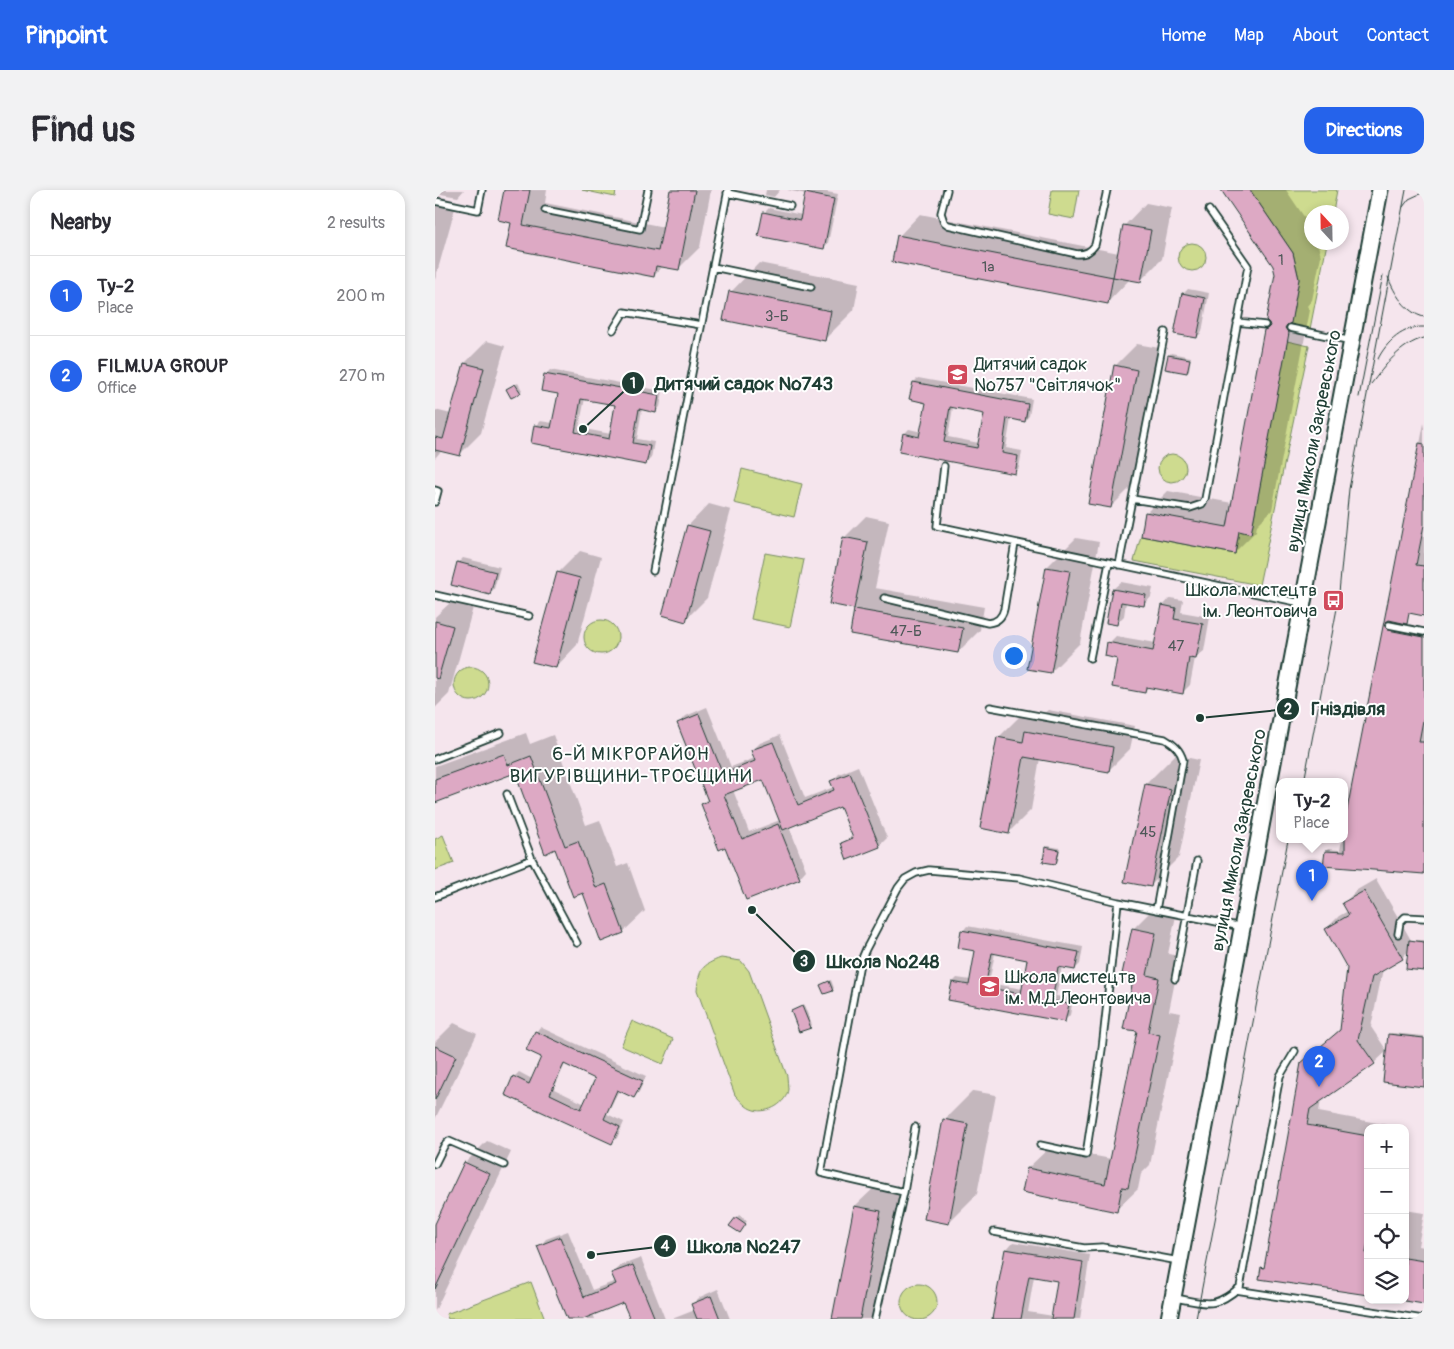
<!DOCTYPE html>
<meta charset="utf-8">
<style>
:root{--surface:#fff;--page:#f2f2f3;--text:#2b2b33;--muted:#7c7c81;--line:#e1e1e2;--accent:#2563eb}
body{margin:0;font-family:Pangolin,sans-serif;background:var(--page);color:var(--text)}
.controls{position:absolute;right:15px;bottom:15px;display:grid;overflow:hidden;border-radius:10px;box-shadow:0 2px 8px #0003}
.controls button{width:45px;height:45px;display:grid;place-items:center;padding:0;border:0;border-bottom:1px solid var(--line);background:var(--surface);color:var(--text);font:25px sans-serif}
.compass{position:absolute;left:869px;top:15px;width:45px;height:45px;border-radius:50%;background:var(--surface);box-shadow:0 2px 8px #0003;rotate:338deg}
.you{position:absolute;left:578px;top:465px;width:18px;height:18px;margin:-12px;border:4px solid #fff;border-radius:50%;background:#1a73e8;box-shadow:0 0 0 8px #1a73e833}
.badge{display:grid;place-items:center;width:32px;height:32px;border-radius:50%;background:var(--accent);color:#fff;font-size:16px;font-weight:700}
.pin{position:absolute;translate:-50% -41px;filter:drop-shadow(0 1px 2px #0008)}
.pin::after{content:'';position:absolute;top:26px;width:18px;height:15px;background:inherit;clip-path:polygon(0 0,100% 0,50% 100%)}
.popup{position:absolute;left:841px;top:588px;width:72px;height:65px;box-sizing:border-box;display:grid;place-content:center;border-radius:10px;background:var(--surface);filter:drop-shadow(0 1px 4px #0005);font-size:16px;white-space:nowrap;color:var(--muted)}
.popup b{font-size:19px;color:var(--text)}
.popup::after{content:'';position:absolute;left:50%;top:100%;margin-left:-10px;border:10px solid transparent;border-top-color:var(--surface)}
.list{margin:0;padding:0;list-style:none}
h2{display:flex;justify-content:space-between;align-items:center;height:65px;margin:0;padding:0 20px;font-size:21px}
h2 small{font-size:16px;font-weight:400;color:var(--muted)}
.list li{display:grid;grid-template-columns:32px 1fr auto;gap:15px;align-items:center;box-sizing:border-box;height:80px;padding:0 20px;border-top:1px solid var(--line)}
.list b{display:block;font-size:19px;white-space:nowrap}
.list p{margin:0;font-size:16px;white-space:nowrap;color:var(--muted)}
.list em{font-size:16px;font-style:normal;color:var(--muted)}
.icon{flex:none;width:28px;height:28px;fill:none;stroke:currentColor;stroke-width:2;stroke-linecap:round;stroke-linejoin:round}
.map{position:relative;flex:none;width:989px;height:1129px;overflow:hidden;border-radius:15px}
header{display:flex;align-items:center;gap:30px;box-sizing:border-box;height:70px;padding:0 25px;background:var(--accent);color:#fff}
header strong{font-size:24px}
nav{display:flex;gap:28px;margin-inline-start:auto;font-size:18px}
.intro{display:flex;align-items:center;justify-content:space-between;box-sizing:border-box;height:120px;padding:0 30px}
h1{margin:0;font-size:35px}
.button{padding:12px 22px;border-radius:15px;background:var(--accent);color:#fff;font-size:18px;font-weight:700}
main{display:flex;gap:30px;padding:0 30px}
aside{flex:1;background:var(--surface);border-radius:15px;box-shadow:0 2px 8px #0003}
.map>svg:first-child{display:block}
.green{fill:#cedb8f;stroke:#768c62}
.shadow{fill:#0003;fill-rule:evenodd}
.building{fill:#dda9c4;stroke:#1f3d34;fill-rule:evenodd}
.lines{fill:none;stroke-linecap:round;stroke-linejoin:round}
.service-casing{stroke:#1f3d34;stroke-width:9}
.tertiary-casing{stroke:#1f3d34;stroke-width:19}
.service{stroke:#fff;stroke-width:5.5}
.tertiary{stroke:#fff;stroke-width:15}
.tram{stroke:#1f3d34;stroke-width:1}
.labels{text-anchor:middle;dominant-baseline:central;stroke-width:4;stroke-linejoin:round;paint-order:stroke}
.number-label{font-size:15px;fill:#4e5858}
.poi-label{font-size:18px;fill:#1f3d34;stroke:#fff;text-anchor:start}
.street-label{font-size:18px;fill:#1f3d34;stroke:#fff}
.neighbourhood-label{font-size:19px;letter-spacing:1px;fill:#1f3d34;stroke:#fff}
.leader{fill:none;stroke:#1f3d34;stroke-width:2}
.callout-dot{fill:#1f3d34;stroke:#fff;stroke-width:2}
.mark-label{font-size:15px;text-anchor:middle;font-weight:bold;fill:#fff}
.callout-label{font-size:19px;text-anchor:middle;font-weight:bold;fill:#1f3d34;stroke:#fff;stroke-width:4;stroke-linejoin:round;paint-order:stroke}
</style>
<header>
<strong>Pinpoint</strong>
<nav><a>Home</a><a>Map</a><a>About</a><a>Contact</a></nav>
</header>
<div class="intro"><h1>Find us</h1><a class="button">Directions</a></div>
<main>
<aside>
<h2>Nearby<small>2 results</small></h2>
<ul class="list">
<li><span class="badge">1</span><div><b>Ту-2</b><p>Place</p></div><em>200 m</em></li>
<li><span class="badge">2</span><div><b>FILM.UA GROUP</b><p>Office</p></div><em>270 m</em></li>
</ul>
</aside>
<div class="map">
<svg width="989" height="1129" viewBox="0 0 989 1129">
<rect width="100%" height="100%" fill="#f5e5ed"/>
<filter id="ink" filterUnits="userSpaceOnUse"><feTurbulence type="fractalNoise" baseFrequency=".02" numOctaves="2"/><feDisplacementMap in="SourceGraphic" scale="10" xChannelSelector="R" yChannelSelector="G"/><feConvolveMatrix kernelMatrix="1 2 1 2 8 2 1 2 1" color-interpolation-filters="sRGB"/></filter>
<g filter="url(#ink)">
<!-- green -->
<path class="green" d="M147,0H181L180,7Z
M617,0H644L639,29L613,24Z
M815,0H902L898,22H876V52L892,53L875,139L855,136L864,89L858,63Z
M743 67a14 14 0 1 1 28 0a14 14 0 1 1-28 0Z
M852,151L874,156L824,395L699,371L706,346L800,364L804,341L816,343Z
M723 278a14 14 0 1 1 28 0a14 14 0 1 1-28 0Z
M307,279L367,294L359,327L299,313Z
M330,363L369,370L355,437L316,429Z
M149 447a17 17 0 1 1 34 0a17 17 0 1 1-34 0Z
M19 494a17 17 0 1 1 34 0a17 17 0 1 1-34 0Z
M8,645L19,673L0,680V649Z
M286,768L306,771L314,781L352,886C352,890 353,895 353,899C352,913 333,924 319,920C311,918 306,911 300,905L262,800C264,779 267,775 286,768Z
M197,831L238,849L228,874L186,856Z
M96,1092L110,1129H13L11,1124Z
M466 1112a18 18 0 1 1 36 0a18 18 0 1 1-36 0Z"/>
<!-- shadow -->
<path class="shadow" d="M0,0H29L23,7L0,3Z
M70,0H112L110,13L229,37L236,0H276L265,57L243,79L228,76L219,86L78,32Z
M331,0H345L339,7L330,5Z
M352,0H380L403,4L393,53L388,58L329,23L334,18L367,25L371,4Z
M787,0H851L876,37V52H882L886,66L877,110L872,116L875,120L837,320L822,335L821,341L800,362L711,323L733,301L797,313L830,140L836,135L841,84L839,76Z
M0,5L22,11L0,90Z
M711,13L737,18L727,69L705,91L695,89L672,113L464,46L485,24L684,63L690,35Z
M324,73L424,93L419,120L390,149L296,102Z
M753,99L774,103L767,142L762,147L748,104Z
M52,151L70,156L46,243L24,265L7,260L0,268V220L16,224L30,173Z
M702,154L724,158L698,295L676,317L680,176Z
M736,163L756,167L754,180L752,182L732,178L734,165Z
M115,180L228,201L225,217L221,221L207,219L202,249L219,252L216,268L211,273L101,235L105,231L118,233L124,203L110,185ZM150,208L182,214L176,244L144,238Z
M483,188L597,209L594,226L589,231L576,228L571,258L587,261L584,278L579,283L469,244L474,239L487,242L492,212L479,192ZM518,217L550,223L544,253L513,247Z
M83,193L87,200L85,202L74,198Z
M989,233V425L975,422L973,430L971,432L954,429L951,432L952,435L989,444V683L891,661L893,659L905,660L907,650H910V636L950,437Z
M274,314L296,320L272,408L250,430L253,336Z
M431,326L454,331L440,398L549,417L545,440L523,462L416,443L421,418L396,413L409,348Z
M641,348L664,352L645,453L616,482L612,377Z
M145,361L166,367L142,455L121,477L123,383Z
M28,368L65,377L59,399L54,403L23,373Z
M686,392L718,398L716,407L709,415L691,412L689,426L681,434L672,432L678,399Z
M735,408L748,410L746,422L775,427L769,461L760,468L755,495L748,502L714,497L709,501L674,453L681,446L721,453L728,416Z
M19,409L39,414L14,504L0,518V427Z
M272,517L296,577L320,568L317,561L325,553L345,545L370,608L399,597L397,591L404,584L423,576L452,648L444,656L407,653L418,645L406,615L354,636L371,680L364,688L291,655L267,614L273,608L243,534L251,526ZM328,588L345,630L314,642L298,600Z
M613,520L700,536L695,559L673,581L605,568L596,620L574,642L563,548L585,526L603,529Z
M91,543L95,554L118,545L151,635L165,630L182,677L193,673L210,721L188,742L149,702L121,658L81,582L0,612V576Z
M740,565L764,570L744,667L715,696L711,594Z
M613,656L625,658L623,671L621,673L611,658Z
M941,689L976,750H989V780L974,760L967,768L948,779L936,837L952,861L939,873L886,910L884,922L963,937L933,938V1105L827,1078L831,1075L867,874L906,838L913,777L891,739L904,726L913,721L909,713L922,700Z
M720,717L742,721L733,764L745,766L734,821L746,823L715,975L706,984L703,999L681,1020L593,978L615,957L676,969L703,840L698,739Z
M532,736L648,757L645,774L640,779L627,776L621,806L638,809L635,825L630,830L518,792L522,788L536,790L541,760L528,741ZM560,763L593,769L588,799L554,793Z
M396,790L399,798L397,800L386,795Z
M369,815L377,835L375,837L357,821Z
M19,833L42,844L0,929V852Z
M105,837L211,886L204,902L199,907L184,900L172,924L189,932L182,948L177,952L79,887L84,882L97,889L108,866L101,842ZM130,874L162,888L150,914L119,899Z
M956,843L989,846V896L954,845Z
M538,901L561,905L542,1004L513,1033L509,930Z
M52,951L76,962L0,1121V1037L30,973Z
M442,995L467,1000L442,1129H398L420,1016Z
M970,1020L989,1023L983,1056L989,1057V1113L969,1110Z
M304,1025L312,1031L306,1039L296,1035Z
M133,1041L157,1100L181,1091L178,1084L185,1076L206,1068L230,1129H196L189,1111L158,1124L160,1129H133L104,1057L111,1049Z
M578,1052L655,1065L645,1129H558L571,1060ZM599,1086L624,1090L618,1126L593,1122Z
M283,1099L295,1129H237L260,1120L257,1114L265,1107Z"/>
<!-- building -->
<path class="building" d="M69,0H95L88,35L223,61L235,0H260L244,80L221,76L219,87L71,58L76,33L63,30Z
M786,0H815L858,63L864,89L856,133L852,135L850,138L854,143L816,344L804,341L800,364L706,346L710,322L792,337L829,140L832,139L835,136L834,133L831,130L840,84L838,76Z
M370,3L399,9L389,59L323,46L328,22L365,30Z
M688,35L716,40L706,92L678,87Z
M462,45L678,87L673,114L457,72Z
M294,101L396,121L390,151L288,130Z
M747,103L770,108L762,148L739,144Z
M733,165L755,169L752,183L730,179Z
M29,173L49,178L25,266L0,260V247L8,249Z
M679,175L702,180L676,318L653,314Z
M109,184L224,205L221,223L204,219L198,253L215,256L211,275L96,253L99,235L116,238L123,204L106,201ZM146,209L180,215L174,249L140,242Z
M478,192L593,214L590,232L572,228L567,263L583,266L580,284L464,262L468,243L484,247L491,213L474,209ZM515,217L549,224L542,258L509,252Z
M80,194L86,203L76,208L71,199Z
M984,253L989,254V335L981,375L989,376V426L974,423L972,434L954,430L951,432L949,435L953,440L989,447V525L984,552H989V684L888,676L890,661L910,662V630Z
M252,335L275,341L251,432L227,425Z
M408,347L433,352L419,419L394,414Z
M22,372L61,382L55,405L16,395Z
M611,377L635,381L616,483L592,479Z
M122,382L145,388L121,478L97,472Z
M677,399L711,405L709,416L686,412L682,435L671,433Z
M727,415L741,418L739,429L768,434L761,469L754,468L748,504L711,497L710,503L677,497L682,469L670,466L672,452L718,461Z
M419,419L528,438L523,463L415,444Z
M0,431L18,436L3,489L0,488Z
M264,524L288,584L320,571L316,560L338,552L363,615L399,600L395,591L415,583L445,657L412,670L406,653L418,648L405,617L348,640L328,590L289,605L307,649L343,634L365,689L311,710L290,657L284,660L266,614L273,611L242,533Z
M590,541L678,557L674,582L589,567L574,644L545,638L562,547L588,552Z
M69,564L73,575L96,566L130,656L143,651L161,698L171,694L189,743L166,752L148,703L138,707L120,659L110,664L80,583L0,613V589Z
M710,594L736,599L716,697L689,692Z
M610,657L624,660L621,674L608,672Z
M929,701L968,769L937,787L923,850L940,874L875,919L872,935L933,946V1051L931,1063L933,1064V1105L824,1089L826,1077L829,1078L866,873L905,840L912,778L890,739L914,725L907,713Z
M697,738L721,743L712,785L724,788L713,842L725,845L693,998L687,997L682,1022L587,1002L592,978L670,994L702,841L688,839L699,786L687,784Z
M526,740L644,762L640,780L623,777L617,811L634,814L630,832L513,810L517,792L534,795L540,761L523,758ZM557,763L592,770L586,804L550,797Z
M974,750L989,752V781L971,779Z
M394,791L398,801L389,804L385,795Z
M367,816L376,838L364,842L356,821Z
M100,841L208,891L199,908L182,900L169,929L185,937L177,954L70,905L78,886L94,894L106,867L91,860ZM129,874L160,889L146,919L115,904Z
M953,844L989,848V897L948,892Z
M0,856L21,866L0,910Z
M508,929L533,934L514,1034L489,1029Z
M29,972L55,984L0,1099V1034Z
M419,1016L446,1021L425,1129H397Z
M301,1027L311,1034L305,1043L294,1036Z
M125,1047L149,1107L181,1094L176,1083L198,1075L220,1129H195L188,1113L148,1129H132L102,1056Z
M570,1059L648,1072L639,1129H616L622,1091L594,1086L586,1129H557Z
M970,1068L989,1071V1114L970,1111Z
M276,1106L285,1129H262L256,1114Z"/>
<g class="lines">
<defs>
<path id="service" d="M512,0L506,23L509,32L513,35L642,64C651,64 655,62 660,55L672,0
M292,3L355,16
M0,11L43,20L47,0
M110,20L205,39L213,0
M278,77L376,97
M802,132L830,135
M855,138L917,151
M178,140L189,122L266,135
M509,276L502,336L866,413
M0,300L3,301L0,312
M697,309L755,318L767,314L770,309L813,76L774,20
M684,375L730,142
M218,381L293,0
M0,405L94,426
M449,408L553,433C562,432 567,428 569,419L580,353
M954,435L989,442
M655,468L674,373
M555,517L730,549C740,555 745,560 748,570L721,720
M0,569L66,543
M72,604L97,669L142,753
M0,707L97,669
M963,744L965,732L970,727L989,728
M740,789L762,671
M605,955L651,965L667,859L683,712
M0,974L9,956L14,951L69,975
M469,1002L386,983L425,773L431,759L463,698L470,689L481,683L494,680L584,688L683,712L807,737
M559,1042L649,1058L667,1057L744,1071
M801,1100L988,1129
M739,1108C772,1113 778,1120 805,1097L845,886L860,861
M440,1129L469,1002L480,937"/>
<path id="tertiary" d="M734,1129L945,0"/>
</defs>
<!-- service casing -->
<use href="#service" class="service-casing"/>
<!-- tertiary casing -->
<use href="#tertiary" class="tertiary-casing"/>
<!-- service -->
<use href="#service" class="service"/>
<!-- tertiary -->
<use href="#tertiary" class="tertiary"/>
<!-- tram -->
<path class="tram" d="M968,17L974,9L989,2
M953,87C959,103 971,123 989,127
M943,169C951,152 969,136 989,137
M936,194C950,176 965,154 989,148
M924,207L948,85
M869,592L903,413L914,299L971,0
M761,1129L853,650"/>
</g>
</g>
<!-- icons -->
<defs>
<symbol id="school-square" viewBox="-11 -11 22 22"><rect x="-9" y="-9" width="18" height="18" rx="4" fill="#d1495b" stroke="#fff"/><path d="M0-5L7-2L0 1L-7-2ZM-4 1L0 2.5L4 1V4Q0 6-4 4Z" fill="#fff"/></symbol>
<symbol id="bus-square" viewBox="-11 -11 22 22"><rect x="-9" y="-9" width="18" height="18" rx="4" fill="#d1495b" stroke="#fff"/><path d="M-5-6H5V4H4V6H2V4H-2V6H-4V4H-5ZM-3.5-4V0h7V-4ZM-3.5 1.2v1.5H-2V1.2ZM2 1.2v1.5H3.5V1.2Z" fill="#fff"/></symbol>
</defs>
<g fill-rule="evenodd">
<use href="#school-square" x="510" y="172" width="25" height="25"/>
<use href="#bus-square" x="886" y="398" width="25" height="25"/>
<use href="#school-square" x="542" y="784" width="25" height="25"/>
</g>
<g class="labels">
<!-- number labels -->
<g class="number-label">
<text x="846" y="70">1</text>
<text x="553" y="77">1а</text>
<text x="342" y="126">3-Б</text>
<text x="471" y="441">47-Б</text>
<text x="741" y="456">47</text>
<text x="713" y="642">45</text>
</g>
<!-- poi labels -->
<g class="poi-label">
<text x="539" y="174">Дитячий садок<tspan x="539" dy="21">№757 "Світлячок"</tspan></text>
<text x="882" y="400" text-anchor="end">Школа мистецтв<tspan x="882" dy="21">ім. Леонтовича</tspan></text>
<text x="570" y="787">Школа мистецтв<tspan x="570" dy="21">ім. М.Д.Леонтовича</tspan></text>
</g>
<!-- street labels -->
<g class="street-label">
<text transform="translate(879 251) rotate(-79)">вулиця Миколи Закревського</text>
<text transform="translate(804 650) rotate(-79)">вулиця Миколи Закревського</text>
</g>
<!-- neighbourhood labels -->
<g class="neighbourhood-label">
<text x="196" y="564">6-Й МІКРОРАЙОН<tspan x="196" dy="22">ВИГУРІВЩИНИ-ТРОЄЩИНИ</tspan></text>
</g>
</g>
<!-- callouts -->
<path class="leader" d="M148 239L198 193M765 528L853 519M317 720L369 771M156 1065L230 1056"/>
<g class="callout-dot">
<circle cx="148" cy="239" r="5"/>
<circle cx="765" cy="528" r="5"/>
<circle cx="317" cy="720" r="5"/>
<circle cx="156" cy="1065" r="5"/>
<circle cx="198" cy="193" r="12"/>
<circle cx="853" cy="519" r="12"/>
<circle cx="369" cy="771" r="12"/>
<circle cx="230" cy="1056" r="12"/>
</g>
<g class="mark-label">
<text x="198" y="198">1</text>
<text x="853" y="524">2</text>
<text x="369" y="776">3</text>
<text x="230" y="1061">4</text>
</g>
<g class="callout-label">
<text x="309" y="200">Дитячий садок №743</text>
<text x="913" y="525">Гніздівля</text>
<text x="448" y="778">Школа №248</text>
<text x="309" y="1063">Школа №247</text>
</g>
</svg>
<div class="controls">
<button>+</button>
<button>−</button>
<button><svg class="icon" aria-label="locate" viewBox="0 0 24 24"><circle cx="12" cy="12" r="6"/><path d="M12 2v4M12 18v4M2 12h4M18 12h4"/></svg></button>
<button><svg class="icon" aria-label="layers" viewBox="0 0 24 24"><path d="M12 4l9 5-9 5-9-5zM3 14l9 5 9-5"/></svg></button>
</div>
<svg class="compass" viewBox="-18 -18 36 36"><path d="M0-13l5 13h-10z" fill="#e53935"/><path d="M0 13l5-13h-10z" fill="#7c7c81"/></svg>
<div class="you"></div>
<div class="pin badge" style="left:877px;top:711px">1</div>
<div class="popup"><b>Ту-2</b>Place</div>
<div class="pin badge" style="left:884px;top:897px">2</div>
</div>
</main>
